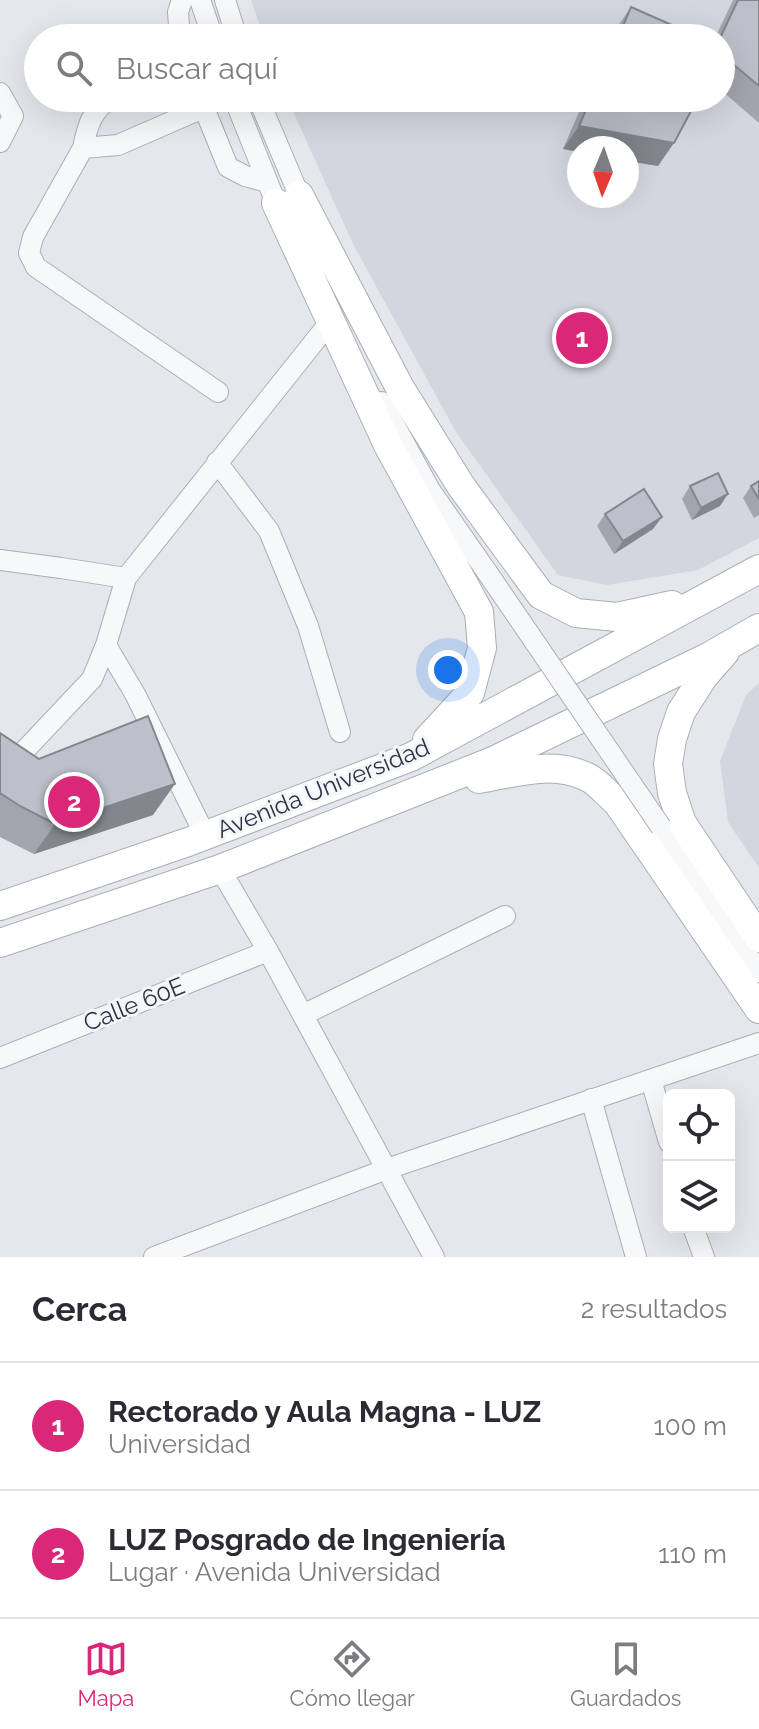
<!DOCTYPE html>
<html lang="es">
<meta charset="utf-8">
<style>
:root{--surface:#fff;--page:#f7f7f7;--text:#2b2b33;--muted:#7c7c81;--line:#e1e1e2;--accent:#db2777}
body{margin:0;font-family:Raleway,sans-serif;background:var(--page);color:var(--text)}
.controls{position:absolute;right:24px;bottom:24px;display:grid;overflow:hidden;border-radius:12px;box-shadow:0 8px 32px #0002}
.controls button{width:72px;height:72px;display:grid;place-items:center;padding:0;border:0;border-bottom:2px solid var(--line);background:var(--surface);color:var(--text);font:40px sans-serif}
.compass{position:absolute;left:567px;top:136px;width:72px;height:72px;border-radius:50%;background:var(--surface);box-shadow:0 8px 32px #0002;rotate:182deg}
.you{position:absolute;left:448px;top:670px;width:28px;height:28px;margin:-20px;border:6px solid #fff;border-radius:50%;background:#1a73e8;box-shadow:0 0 0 12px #1a73e833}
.badge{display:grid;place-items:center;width:52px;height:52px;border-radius:50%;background:var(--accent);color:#fff;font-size:26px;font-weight:700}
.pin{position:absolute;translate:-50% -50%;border:4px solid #fff;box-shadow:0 2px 8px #0006}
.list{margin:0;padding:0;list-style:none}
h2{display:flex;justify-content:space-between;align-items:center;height:104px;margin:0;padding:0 32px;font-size:34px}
h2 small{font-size:26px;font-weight:400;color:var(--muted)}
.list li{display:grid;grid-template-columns:52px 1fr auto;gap:24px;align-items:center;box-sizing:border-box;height:128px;padding:0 32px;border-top:2px solid var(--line)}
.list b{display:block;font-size:30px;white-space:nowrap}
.list p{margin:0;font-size:26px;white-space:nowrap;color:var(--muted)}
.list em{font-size:26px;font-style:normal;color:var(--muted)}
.icon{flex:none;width:44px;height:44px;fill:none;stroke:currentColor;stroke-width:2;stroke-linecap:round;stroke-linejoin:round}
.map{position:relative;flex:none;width:759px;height:1257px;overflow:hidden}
.search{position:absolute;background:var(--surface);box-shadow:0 8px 32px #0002;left:24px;right:24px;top:24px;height:88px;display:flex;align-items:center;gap:20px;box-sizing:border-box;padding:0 28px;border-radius:44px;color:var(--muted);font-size:30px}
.sheet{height:360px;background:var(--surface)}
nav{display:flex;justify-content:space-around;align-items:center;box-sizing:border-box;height:112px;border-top:2px solid var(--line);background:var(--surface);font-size:22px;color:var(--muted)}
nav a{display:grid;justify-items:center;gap:4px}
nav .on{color:var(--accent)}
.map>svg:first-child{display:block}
.built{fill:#d2d6de;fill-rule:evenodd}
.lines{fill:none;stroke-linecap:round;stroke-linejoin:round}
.street-casing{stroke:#a9aeb7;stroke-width:22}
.secondary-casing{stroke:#a9aeb7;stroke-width:30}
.street{stroke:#f7f8fa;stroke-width:20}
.secondary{stroke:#fff;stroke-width:28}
.street-bridge-casing{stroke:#a9aeb7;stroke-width:22;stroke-linecap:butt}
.street-bridge{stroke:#f7f8fa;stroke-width:20}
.wall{fill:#a1a5ae}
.shaded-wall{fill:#83868d}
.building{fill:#bbc0ca;stroke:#83868d;stroke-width:2}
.labels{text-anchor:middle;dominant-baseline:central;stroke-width:6;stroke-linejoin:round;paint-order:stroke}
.street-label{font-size:24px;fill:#2b3445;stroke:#f4f6f9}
</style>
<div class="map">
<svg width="759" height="1257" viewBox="0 0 759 1257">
<rect width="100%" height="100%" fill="#e4e7ec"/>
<!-- built -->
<path class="built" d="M251,0H759V538L698,570L607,585L558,575L456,432L353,244L287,98H721V38H264ZM579,148H627V196H579Z
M759,683V868L728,822L720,761L746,695Z"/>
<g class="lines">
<defs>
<path id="street" d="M200,0L213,38
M225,0L237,38
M180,38L178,12L182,0
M0,93L13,116L0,142
M200,98L228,167L245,176L267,182
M234,98L276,203L283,211
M258,98L299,195L300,206
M203,108L118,145L83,148L33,237L29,253L36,267L218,392
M83,148C87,127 92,109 111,98
M382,402L430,490L487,572
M217,462L269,531L308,626L340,732
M0,560L61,568L126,578L330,322
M126,578L106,645L135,694L205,835
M10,766L92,679L106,645
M661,827L759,972
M220,869L268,951L434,1257
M303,1015L505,916
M0,1058L268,951
M651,1080L669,1142
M591,1099L636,1257
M693,1227L704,1257
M154,1257L387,1169L759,1043"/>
<path id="secondary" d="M299,195L400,388L461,486L541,595L576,613L617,617L672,605
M276,203L388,445L479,612L482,648L470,693L427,740
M725,652L704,676L681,712L672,739L668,764L672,793L682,823L759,938
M479,779C515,773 552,760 587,777C598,782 607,794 617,802L759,1009
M0,906L188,842L411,757L759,569
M0,943L220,869L493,761L710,656L759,628"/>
</defs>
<!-- street casing -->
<use href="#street" class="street-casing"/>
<!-- secondary casing -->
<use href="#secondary" class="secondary-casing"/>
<!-- street -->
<use href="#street" class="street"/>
<!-- secondary -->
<use href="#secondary" class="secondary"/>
<defs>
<path id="street-bridge" d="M487,572L661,827"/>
</defs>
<!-- street-bridge casing -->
<use href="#street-bridge" class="street-bridge-casing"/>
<!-- street-bridge -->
<use href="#street-bridge" class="street-bridge"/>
</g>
<!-- wall -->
<path class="wall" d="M733,0H759V123L721,90V38H715Z
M631,7L701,38H612L615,30Z
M585,98H698L658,166L563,149Z
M759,481V515L754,518L743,498L751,486Z
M690,486L720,506L692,520L682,499Z
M605,514L653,529L614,554L597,526Z
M0,733L39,759L153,815L34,854L0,837Z"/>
<!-- shaded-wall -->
<path class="shaded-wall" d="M579,126L674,143L658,166L627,161V148H579V152L563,149Z
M728,494L720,506L692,520L701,508Z
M662,517L653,529L614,554L623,541Z
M175,784L153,815L34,854L55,824Z"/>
<!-- building -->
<path class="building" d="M738,0H759V86L721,54L720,38Z
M631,7L701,38H618Z
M591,98H698L674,143L579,126Z
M718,473L728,494L701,508L690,486Z
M759,481V499L751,486Z
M644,489L662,517L623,541L605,514Z
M148,716L175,784L55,824L20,806L0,793V733L39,759Z"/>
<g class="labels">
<!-- street labels -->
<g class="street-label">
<text transform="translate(323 788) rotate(-22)">Avenida Universidad</text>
<text transform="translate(134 1004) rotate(-22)">Calle 60E</text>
</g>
</g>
</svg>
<div class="controls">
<button><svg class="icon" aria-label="locate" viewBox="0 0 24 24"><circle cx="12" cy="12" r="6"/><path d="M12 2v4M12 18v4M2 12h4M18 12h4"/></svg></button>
<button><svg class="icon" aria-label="layers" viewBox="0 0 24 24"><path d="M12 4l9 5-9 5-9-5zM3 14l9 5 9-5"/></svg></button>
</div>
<svg class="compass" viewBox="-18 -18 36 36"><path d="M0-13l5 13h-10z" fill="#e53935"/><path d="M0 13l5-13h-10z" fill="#7c7c81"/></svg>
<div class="you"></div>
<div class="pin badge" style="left:582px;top:338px">1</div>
<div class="pin badge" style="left:74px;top:802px">2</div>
<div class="search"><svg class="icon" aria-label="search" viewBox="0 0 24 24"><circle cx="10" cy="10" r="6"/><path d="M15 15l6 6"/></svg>Buscar aquí</div>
</div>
<section class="sheet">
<h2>Cerca<small>2 resultados</small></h2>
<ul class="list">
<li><span class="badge">1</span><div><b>Rectorado y Aula Magna - LUZ</b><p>Universidad</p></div><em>100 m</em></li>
<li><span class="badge">2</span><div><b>LUZ Posgrado de Ingeniería</b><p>Lugar · Avenida Universidad</p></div><em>110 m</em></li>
</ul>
</section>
<nav>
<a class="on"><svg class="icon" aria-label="map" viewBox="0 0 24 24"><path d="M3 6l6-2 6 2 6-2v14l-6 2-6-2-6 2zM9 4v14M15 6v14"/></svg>Mapa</a>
<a><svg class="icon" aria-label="directions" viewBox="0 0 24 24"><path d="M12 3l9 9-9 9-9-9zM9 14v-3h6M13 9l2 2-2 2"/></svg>Cómo llegar</a>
<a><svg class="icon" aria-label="saved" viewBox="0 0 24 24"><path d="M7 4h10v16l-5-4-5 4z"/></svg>Guardados</a>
</nav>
